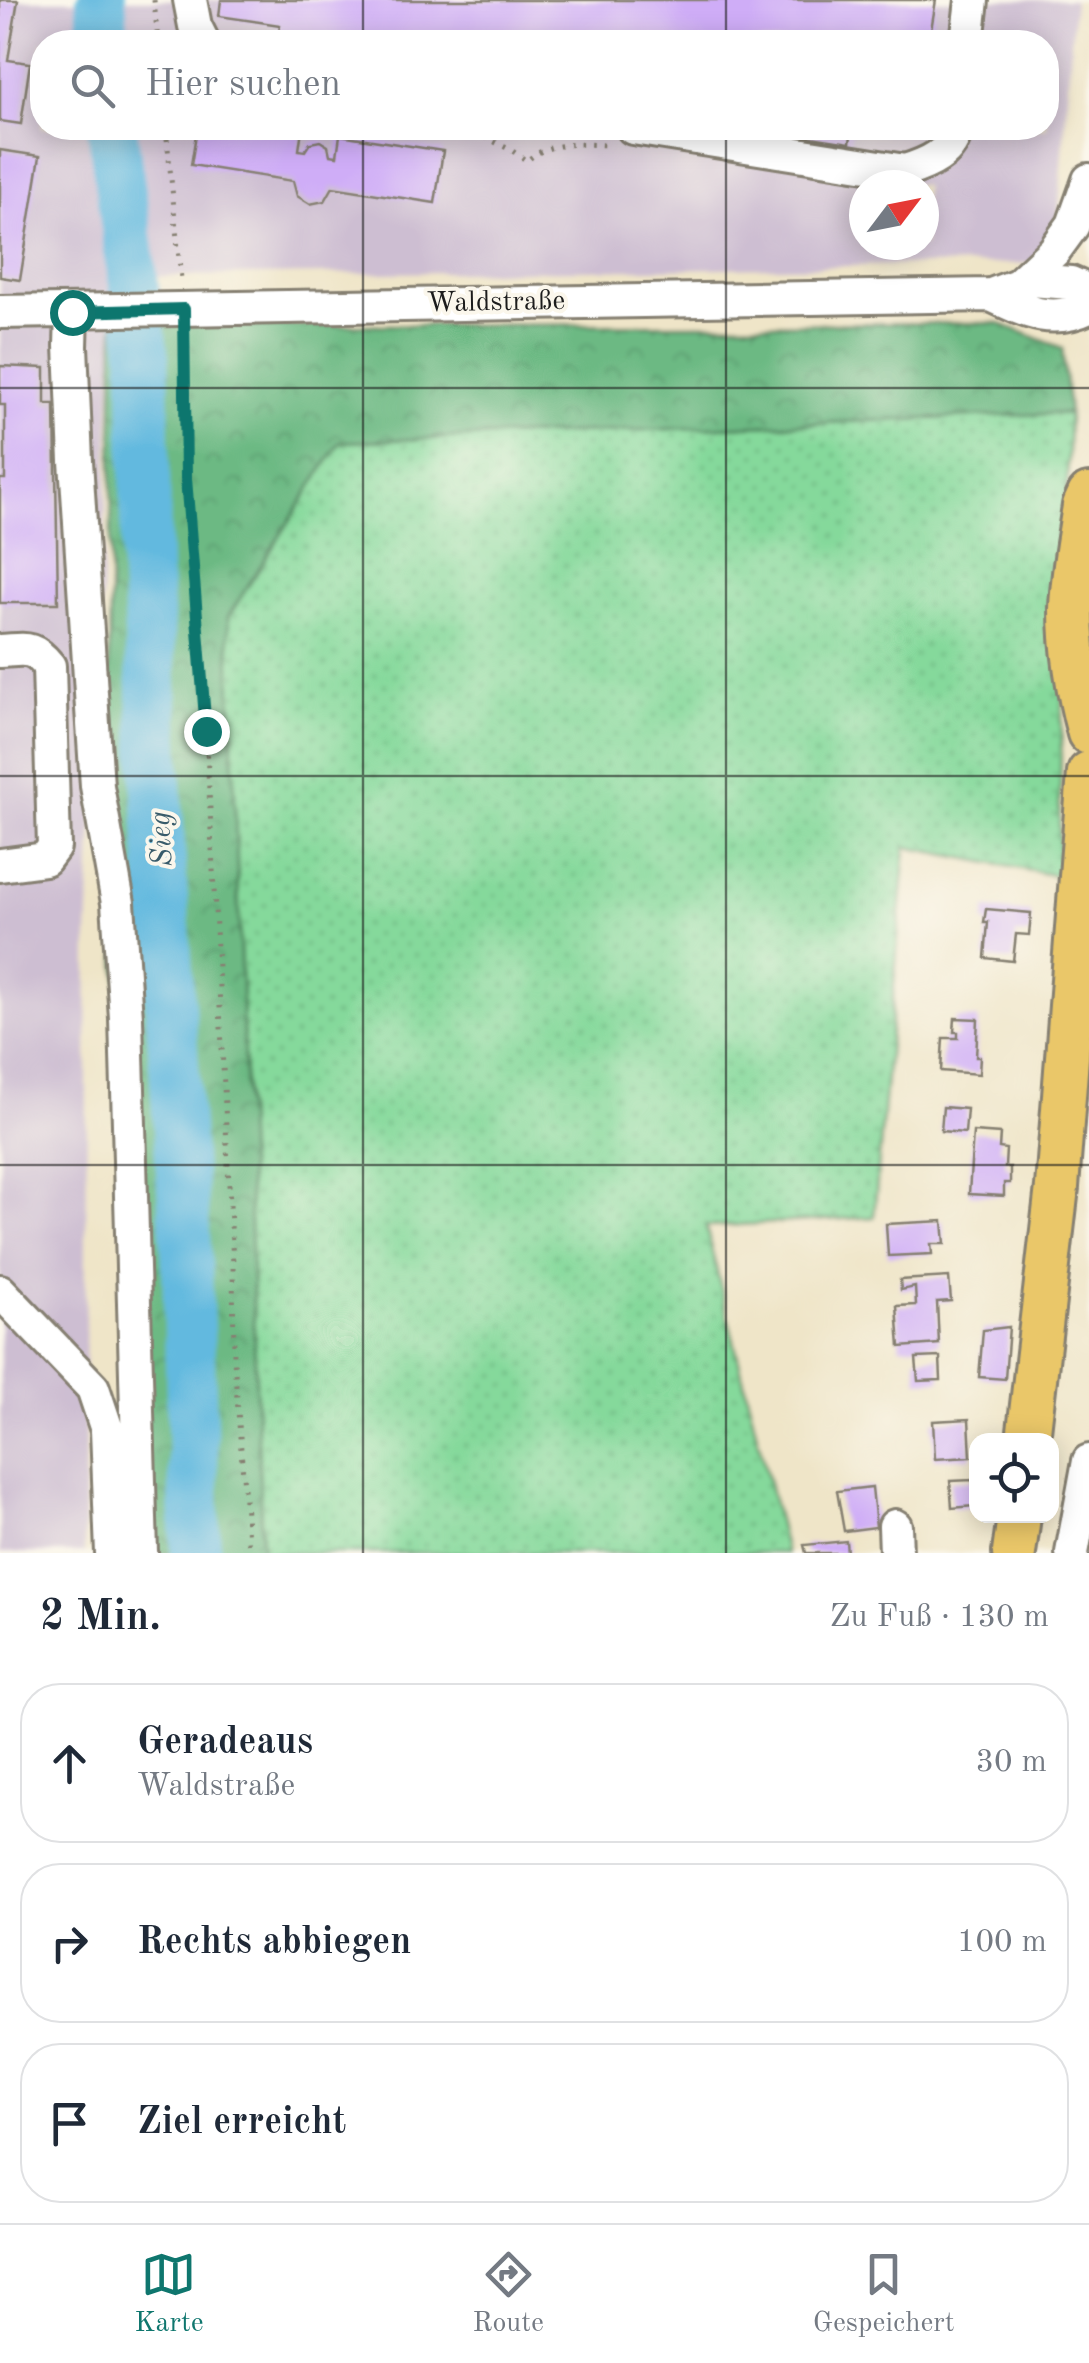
<!DOCTYPE html>
<html lang="de">
<meta charset="utf-8">
<style>
:root{--surface:#fff;--page:#f6f6f7;--text:#1f2937;--muted:#747a83;--line:#e0e1e3;--accent:#0f766e}
body{margin:0;font-family:"Old Standard TT",serif;background:var(--page);color:var(--text)}
.controls{position:absolute;right:30px;bottom:30px;display:grid;overflow:hidden;border-radius:20px;box-shadow:0 5px 25px #0003}
.controls button{width:90px;height:90px;display:grid;place-items:center;padding:0;border:0;border-bottom:2px solid var(--line);background:var(--surface);color:var(--text);font:50px sans-serif}
.compass{position:absolute;left:849px;top:170px;width:90px;height:90px;border-radius:50%;background:var(--surface);box-shadow:0 5px 25px #0003;rotate:58deg}
.stop{position:absolute;width:30px;height:30px;margin:-22px;border:8px solid #0f766e;border-radius:50%;background:#fff}
.stop.end{background:#0f766e;border-color:#fff;box-shadow:0 2px 10px #0008}
.list{margin:0;padding:0;list-style:none}
h2{display:flex;justify-content:space-between;align-items:center;height:130px;margin:0;padding:0 40px;font-size:42px}
h2 small{font-size:32px;font-weight:400;color:var(--muted)}
.list li{display:grid;grid-template-columns:65px 1fr auto;gap:30px;align-items:center;box-sizing:border-box;height:160px;margin:0 20px 20px;padding:0 20px;border:2px solid var(--line);border-radius:40px}
.list b{display:block;font-size:38px;white-space:nowrap}
.list p{margin:0;font-size:32px;white-space:nowrap;color:var(--muted)}
.list em{font-size:32px;font-style:normal;color:var(--muted)}
.icon{flex:none;width:55px;height:55px;fill:none;stroke:currentColor;stroke-width:2;stroke-linecap:round;stroke-linejoin:round}
.map{position:relative;flex:none;width:1089px;height:1553px;overflow:hidden}
.search{position:absolute;background:var(--surface);box-shadow:0 5px 25px #0003;left:30px;right:30px;top:30px;height:110px;display:flex;align-items:center;gap:25px;box-sizing:border-box;padding:0 35px;border-radius:40px;color:var(--muted);font-size:38px}
.sheet{height:670px;background:var(--surface)}
nav{display:flex;justify-content:space-around;align-items:center;box-sizing:border-box;height:140px;border-top:2px solid var(--line);background:var(--surface);font-size:28px;color:var(--muted)}
nav a{display:grid;justify-items:center;gap:5px}
nav .on{color:var(--accent)}
.map>svg:first-child{display:block}
.industrial{fill:#cdbed2;fill-rule:evenodd}
.grass{fill:url(#grass-dots);stroke:#507a5c;stroke-width:2.5}
.forest{fill:url(#forest-crowns);stroke:#446a50;stroke-width:2.5}
.lines{fill:none;stroke-linecap:round;stroke-linejoin:round}
.river{stroke:#62b9df;stroke-width:50}
.building{fill:#cfadf7}
.minor-casing{stroke:#868072;stroke-width:38}
.major-casing{stroke:#868072;stroke-width:48}
.path{stroke:#868072;stroke-width:5;stroke-dasharray:2.5 8;stroke-linecap:butt}
.minor{stroke:#fff;stroke-width:32}
.major{stroke:#eac769;stroke-width:42}
.route{stroke:#0f766e;stroke-width:12}
.grid{fill:none;stroke:#1c1c1c;stroke-width:2.5;stroke-opacity:0.55}
.labels{text-anchor:middle;dominant-baseline:central;stroke-width:8;stroke-linejoin:round;paint-order:stroke}
.street-label{font-size:28px;fill:#1c1c1c;stroke:#fbf7ec}
.water-label{font-size:30px;font-style:italic;fill:#385b6a;stroke:#fbf7ec}
</style>
<div class="map">
<svg width="1089" height="1553" viewBox="0 0 1089 1553">
<defs>
<pattern id="grass-dots" width="8" height="8" patternUnits="userSpaceOnUse" patternTransform="scale(2.5)"><rect width="8" height="8" fill="#85d99b"/><path d="M2 2h.1M6 6h.1" fill="none" stroke="#72ba85" stroke-width="1.8" stroke-linecap="round"/></pattern>
<pattern id="forest-crowns" width="20" height="18" patternUnits="userSpaceOnUse" patternTransform="scale(2.5)"><rect width="20" height="18" fill="#6cb983"/><path d="M2 6a3 3 0 1 1 6 0M12 15a3 3 0 1 1 6 0" fill="none" stroke="#5d9e71"/></pattern>
</defs>
<rect width="100%" height="100%" fill="#fbf7ec"/>
<filter id="ink" filterUnits="userSpaceOnUse"><feTurbulence type="fractalNoise" baseFrequency=".01" numOctaves="2"/><feDisplacementMap in="SourceGraphic" scale="20" xChannelSelector="R" yChannelSelector="G"/><feConvolveMatrix kernelMatrix="1 2 1 2 8 2 1 2 1" color-interpolation-filters="sRGB"/></filter>
<filter id="wash" filterUnits="userSpaceOnUse"><feTurbulence type="fractalNoise" baseFrequency=".0048" numOctaves="4" result="noise"/><feDisplacementMap in="SourceGraphic" scale="40" xChannelSelector="R" yChannelSelector="G"/><feGaussianBlur stdDeviation="2.25" result="paint"/><feColorMatrix in="noise" values="0 0 0 0 0 0 0 0 0 0 0 0 0 0 0 0 0 1.4 0 .05"/><feComposite in="paint" operator="in"/></filter>
<g filter="url(#wash)">
<rect width="100%" height="100%" fill="#efe5c8"/>
<!-- industrial -->
<path class="industrial" d="M0,0H1074L1055,263L120,277L114,310L88,937L84,1553H0ZM42,42H1046V128H42ZM864,185H924V245H864Z"/>
<!-- grass -->
<path class="grass" d="M1069,413L1058,876L906,847L874,1217L706,1227L786,1553H262L228,617L340,442Z"/>
<!-- forest -->
<path class="forest" d="M998,323L1062,348L1069,413L340,442L228,617L262,1553H149L107,785L114,326Z"/>
<g class="lines">
<!-- river -->
<path class="river" d="M101,0L104,42
M112,128L144,357L146,572L162,883L187,1264L196,1553"/>
</g>
<g id="blocks">
<!-- building -->
<path class="building" d="M0,0H18L8,60L30,63L21,124L0,121Z
M221,0H936L929,42L898,40V42H278L280,25L219,16Z
M197,128L302,129L299,150L305,151L310,143L320,141L328,146L330,155L337,156L340,135L443,151L435,203L333,187L325,201L310,204L297,196L293,181L191,165Z
M765,128H852L850,143L765,130Z
M0,150L40,156L20,280L0,277Z
M0,366L45,368V404H55L58,603H0V479H5V405H0Z
M986,909L1031,913L1029,935L1016,934L1013,961L985,958L988,922H984Z
M955,1018L978,1019L976,1057H980L979,1074L941,1071L943,1038H958V1032H954Z
M943,1107L967,1109L965,1133L941,1131Z
M973,1132L1000,1134L999,1148L1006,1149L1005,1167H1010V1183H1004V1196L969,1194Z
M943,1221L945,1244H931L932,1254L888,1256L886,1224Z
M949,1277L951,1301L937,1302L939,1344L900,1347L897,1306L916,1305L915,1287L901,1290L900,1280Z
M1009,1327L1005,1379L979,1377L983,1330Z
M940,1357L941,1380L918,1381L916,1358Z
M969,1419L971,1457L935,1459L933,1421Z
M973,1480L974,1506L952,1508L950,1481Z
M872,1487L876,1527L844,1531L837,1491Z
M846,1541L847,1553H806L804,1545Z"/>
</g>
</g>
<g filter="url(#ink)">
<use href="#blocks" fill-opacity="0" stroke="#868072" stroke-width="2.5"/>
<g class="lines">
<defs>
<path id="minor" d="M190,0L195,26L203,42
M967,42L972,0
M633,128L905,171C927,164 953,154 956,128
M1020,283L1054,251L1073,225L1089,180
M991,295C1027,312 1051,325 1089,307
M72,311L71,346L76,461L97,786L118,903L126,1018L141,1553
M0,312L991,295L1031,280L1071,283L1089,291
M0,651C25,650 32,645 49,666L54,847L45,859L0,865
M0,1291L93,1388L107,1430L112,1553
M895,1526L896,1553
M1072,1553L1089,1461"/>
<path id="major" d="M1089,495L1084,506C1079,540 1072,575 1071,609C1071,652 1078,692 1089,733
M1028,1440L1057,1187L1089,773
M1014,1553L1019,1516"/>
</defs>
<!-- minor casing -->
<use href="#minor" class="minor-casing"/>
<!-- major casing -->
<use href="#major" class="major-casing"/>
<!-- path -->
<path class="path" d="M154,0L158,42
M166,128L181,279
M466,128L511,150L527,161C548,141 582,144 609,145
M184,335L187,478L206,731L233,1264L234,1359L249,1553"/>
<!-- minor -->
<use href="#minor" class="minor"/>
<!-- major -->
<use href="#major" class="major"/>
</g>
</g>
<g class="lines" filter="url(#ink)">
<!-- route -->
<path class="route" d="M72,312L184,309L186,478L206,731"/>
</g>
<!-- grid -->
<path class="grid" d="M363,0V42M726,0V42M363,128V1553M726,128V1553M0,388H1089M0,776H1089M0,1165H1089"/>
<g class="labels">
<!-- street labels -->
<g class="street-label">
<text transform="translate(496 303) rotate(-1)">Waldstraße</text>
</g>
<!-- water labels -->
<g class="water-label">
<text transform="translate(162 839) rotate(-93)">Sieg</text>
</g>
</g>
</svg>
<div class="controls">
<button><svg class="icon" aria-label="locate" viewBox="0 0 24 24"><circle cx="12" cy="12" r="6"/><path d="M12 2v4M12 18v4M2 12h4M18 12h4"/></svg></button>
</div>
<svg class="compass" viewBox="-18 -18 36 36"><path d="M0-13l5 13h-10z" fill="#e53935"/><path d="M0 13l5-13h-10z" fill="#747a83"/></svg>
<div class="stop" style="left:72px;top:312px"></div>
<div class="stop end" style="left:206px;top:731px"></div>
<div class="search"><svg class="icon" aria-label="search" viewBox="0 0 24 24"><circle cx="10" cy="10" r="6"/><path d="M15 15l6 6"/></svg>Hier suchen</div>
</div>
<section class="sheet">
<h2>2 Min.<small>Zu Fuß · 130 m</small></h2>
<ul class="list">
<li><svg class="icon" aria-label="ahead" viewBox="0 0 24 24"><path d="M12 20V5M6 11l6-6 6 6"/></svg><div><b>Geradeaus</b><p>Waldstraße</p></div><em>30 m</em></li>
<li><svg class="icon" aria-label="right" viewBox="0 0 24 24"><path d="M7 20v-9h11M14 6l5 5-5 5"/></svg><div><b>Rechts abbiegen</b></div><em>100 m</em></li>
<li><svg class="icon" aria-label="arrive" viewBox="0 0 24 24"><path d="M6 21V4h12l-3 4 3 4H6"/></svg><div><b>Ziel erreicht</b></div></li>
</ul>
</section>
<nav>
<a class="on"><svg class="icon" aria-label="map" viewBox="0 0 24 24"><path d="M3 6l6-2 6 2 6-2v14l-6 2-6-2-6 2zM9 4v14M15 6v14"/></svg>Karte</a>
<a><svg class="icon" aria-label="directions" viewBox="0 0 24 24"><path d="M12 3l9 9-9 9-9-9zM9 14v-3h6M13 9l2 2-2 2"/></svg>Route</a>
<a><svg class="icon" aria-label="saved" viewBox="0 0 24 24"><path d="M7 4h10v16l-5-4-5 4z"/></svg>Gespeichert</a>
</nav>
